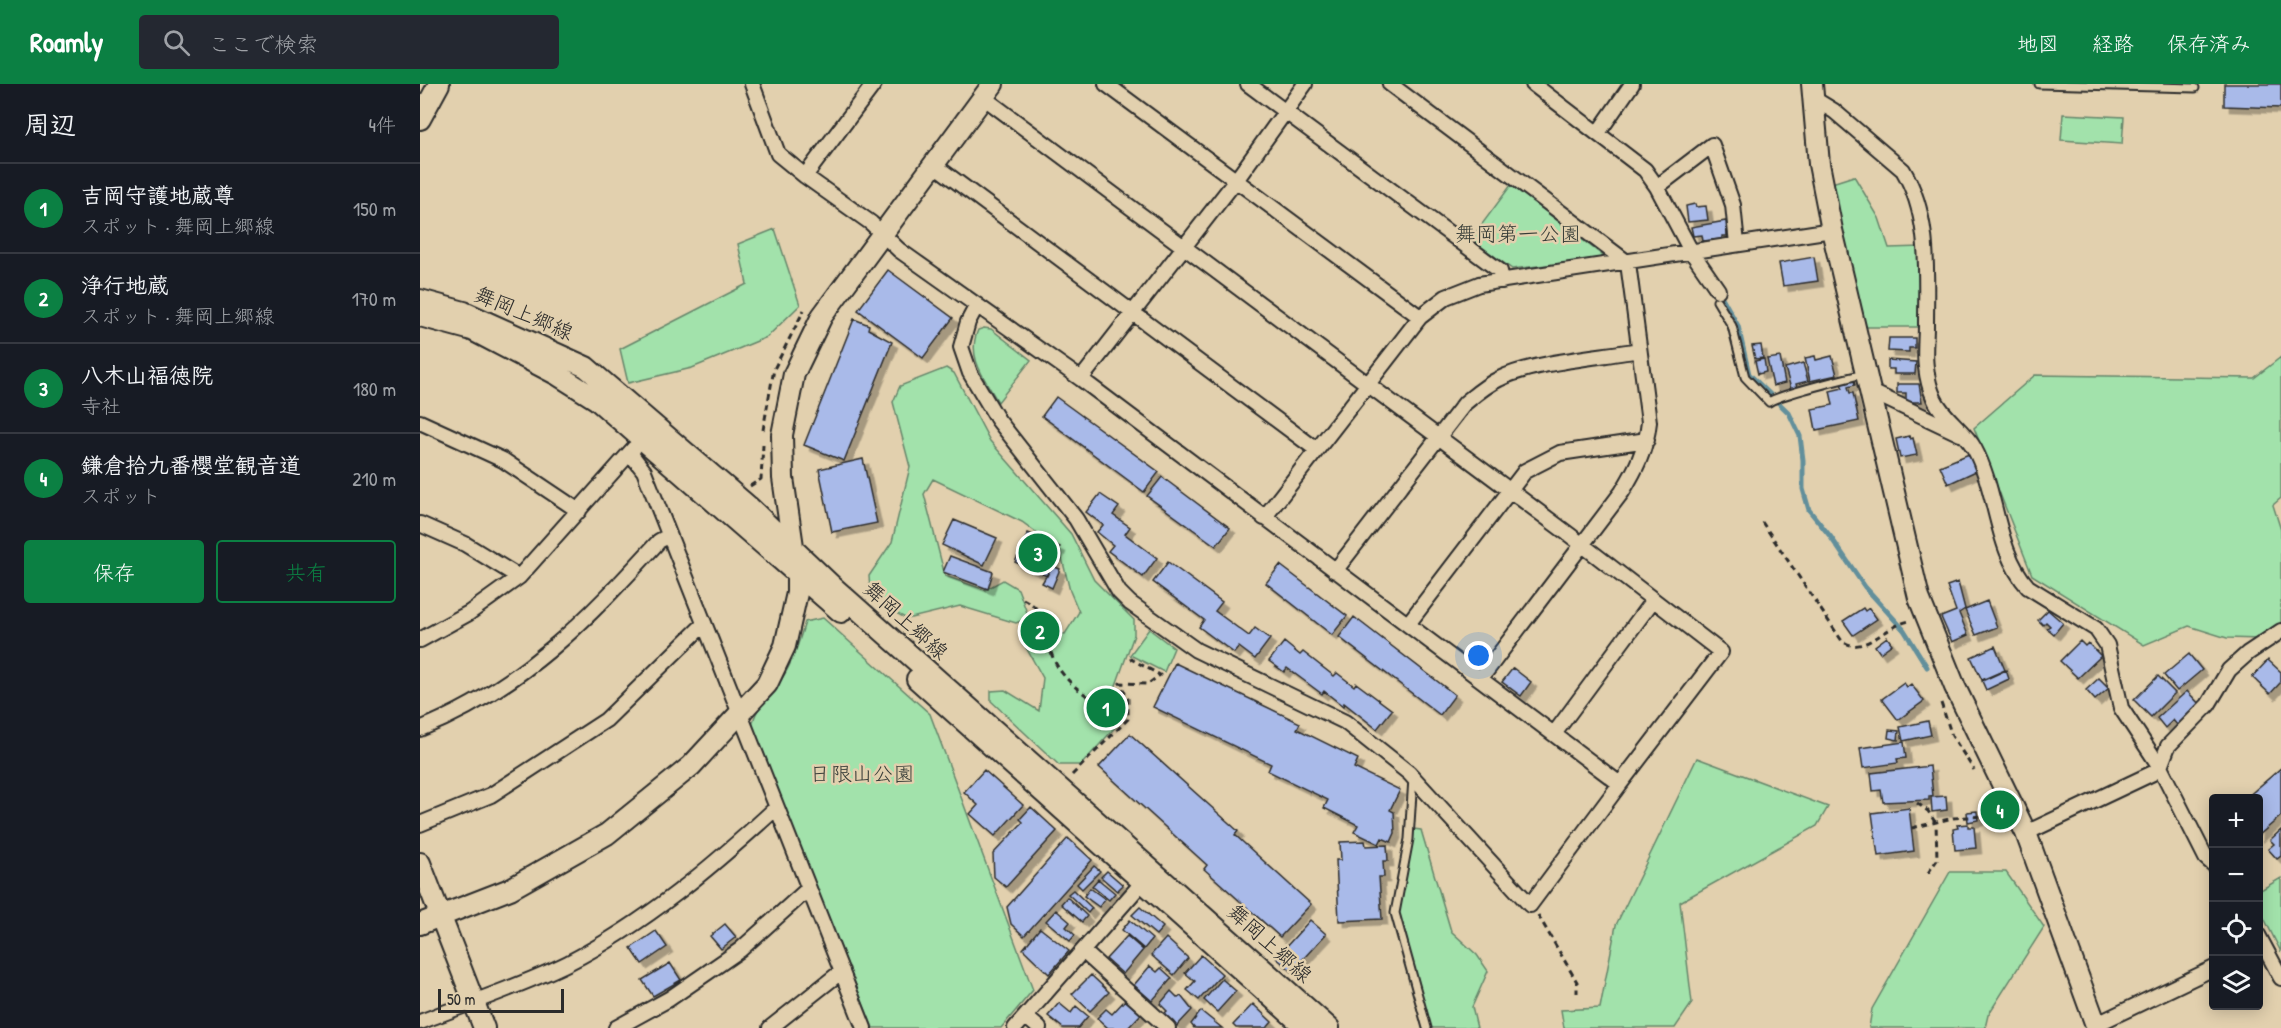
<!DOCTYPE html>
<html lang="ja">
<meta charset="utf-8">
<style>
:root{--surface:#171b24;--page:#242831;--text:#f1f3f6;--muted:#9ea1a6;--line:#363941;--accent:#0b8043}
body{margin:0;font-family:"Patrick Hand","Klee One",sans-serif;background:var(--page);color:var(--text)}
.controls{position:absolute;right:18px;bottom:18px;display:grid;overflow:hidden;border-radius:6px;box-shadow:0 3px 15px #0003}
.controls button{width:54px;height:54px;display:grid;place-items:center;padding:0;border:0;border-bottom:2px solid var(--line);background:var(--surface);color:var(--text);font:30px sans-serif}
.scale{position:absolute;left:18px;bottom:15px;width:126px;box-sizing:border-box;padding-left:6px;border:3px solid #2b2b2b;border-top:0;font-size:16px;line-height:21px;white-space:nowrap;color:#2b2b2b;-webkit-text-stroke:4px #e2d0ae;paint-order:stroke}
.you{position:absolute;left:1059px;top:572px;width:21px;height:21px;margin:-15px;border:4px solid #fff;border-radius:50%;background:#1a73e8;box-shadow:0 0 0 9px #1a73e833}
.badge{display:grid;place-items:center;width:39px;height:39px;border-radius:50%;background:var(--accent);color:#fff;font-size:20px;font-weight:700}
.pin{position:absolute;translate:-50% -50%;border:3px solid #fff;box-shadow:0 2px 6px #0006}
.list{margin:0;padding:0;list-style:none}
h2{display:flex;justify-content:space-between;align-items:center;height:78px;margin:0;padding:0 24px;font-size:26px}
h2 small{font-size:20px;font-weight:400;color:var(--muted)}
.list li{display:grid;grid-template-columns:39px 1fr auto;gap:18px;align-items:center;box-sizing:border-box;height:90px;padding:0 24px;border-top:2px solid var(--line)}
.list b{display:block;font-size:22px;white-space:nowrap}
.list p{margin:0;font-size:20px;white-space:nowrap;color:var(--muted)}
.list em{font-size:20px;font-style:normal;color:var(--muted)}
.actions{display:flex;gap:12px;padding:18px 24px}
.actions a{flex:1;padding:14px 0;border:2px solid var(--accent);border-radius:6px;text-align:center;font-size:21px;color:var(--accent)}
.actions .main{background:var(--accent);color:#fff}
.icon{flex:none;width:33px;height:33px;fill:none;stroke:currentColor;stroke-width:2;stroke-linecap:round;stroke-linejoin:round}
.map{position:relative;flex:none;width:1861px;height:944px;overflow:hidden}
header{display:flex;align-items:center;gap:36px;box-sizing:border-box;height:84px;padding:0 30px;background:var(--accent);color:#fff}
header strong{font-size:28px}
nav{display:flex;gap:33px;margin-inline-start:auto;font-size:21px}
.search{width:420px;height:54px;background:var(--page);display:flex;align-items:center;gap:15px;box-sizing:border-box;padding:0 21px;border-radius:6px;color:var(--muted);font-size:22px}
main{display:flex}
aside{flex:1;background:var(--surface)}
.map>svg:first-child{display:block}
.green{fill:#a2e2ab;stroke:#66866b;stroke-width:1.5}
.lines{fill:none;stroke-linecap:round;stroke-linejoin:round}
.stream{stroke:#628f9b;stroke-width:5}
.building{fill:#a9bae9;stroke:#2b2b2b;stroke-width:1.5;filter:url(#shadow)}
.lane-casing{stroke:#2b2b2b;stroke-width:11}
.street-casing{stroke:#2b2b2b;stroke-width:18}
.secondary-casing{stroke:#2b2b2b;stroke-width:24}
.path{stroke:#2b2b2b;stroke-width:3;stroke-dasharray:6 4.5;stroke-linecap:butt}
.lane{stroke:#e2d0ae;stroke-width:7}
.street{stroke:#e2d0ae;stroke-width:14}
.secondary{stroke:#e2d0ae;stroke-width:20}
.labels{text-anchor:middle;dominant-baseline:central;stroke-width:5;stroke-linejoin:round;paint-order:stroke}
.park-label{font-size:21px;fill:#373d38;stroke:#e2d0ae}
.street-label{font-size:21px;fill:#2b2b2b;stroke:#e2d0ae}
</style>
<header>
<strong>Roamly</strong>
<div class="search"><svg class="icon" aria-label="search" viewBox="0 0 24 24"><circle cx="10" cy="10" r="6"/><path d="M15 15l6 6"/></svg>ここで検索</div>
<nav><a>地図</a><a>経路</a><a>保存済み</a></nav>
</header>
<main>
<aside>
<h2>周辺<small>4件</small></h2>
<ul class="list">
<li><span class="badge">1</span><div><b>吉岡守護地蔵尊</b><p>スポット · 舞岡上郷線</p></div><em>150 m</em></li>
<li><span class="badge">2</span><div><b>浄行地蔵</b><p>スポット · 舞岡上郷線</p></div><em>170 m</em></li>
<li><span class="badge">3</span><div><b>八木山福徳院</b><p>寺社</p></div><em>180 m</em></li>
<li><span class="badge">4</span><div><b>鎌倉拾九番櫻堂観音道</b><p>スポット</p></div><em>210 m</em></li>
</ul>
<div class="actions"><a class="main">保存</a><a>共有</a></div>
</aside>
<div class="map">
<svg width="1861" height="944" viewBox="0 0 1861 944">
<defs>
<filter id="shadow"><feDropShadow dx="5.5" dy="5.5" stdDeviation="0" flood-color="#0004"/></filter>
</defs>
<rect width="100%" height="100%" fill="#e2d0ae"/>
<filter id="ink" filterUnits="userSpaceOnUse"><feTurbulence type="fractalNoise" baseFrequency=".0167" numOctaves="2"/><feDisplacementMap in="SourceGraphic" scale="12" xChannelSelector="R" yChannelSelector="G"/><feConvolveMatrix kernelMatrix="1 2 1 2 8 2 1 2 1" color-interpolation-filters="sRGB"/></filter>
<g filter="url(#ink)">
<!-- green -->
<path class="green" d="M1643,30L1704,33L1702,60L1641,56Z
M1434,92L1459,134L1469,164L1501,163L1500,243H1445L1412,99Z
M1091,101L1186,174L1092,185L1051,155Z
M355,145L380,221L347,253L272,284L208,299L200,265L327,200L318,160Z
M564,244L571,245L611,276L578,318C565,295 546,273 558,246Z
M1861,273V414L1853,421L1861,446V539L1840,555L1807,554L1769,542L1724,561L1612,491L1554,344L1615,291L1834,294Z
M526,284L534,289L570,357L651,450L674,496L714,536V551L695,604L700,638L661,681H639L571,617V607L585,606L619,627L623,594L599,551L615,547L645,550L659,528L650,507L640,466L602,438L513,395L504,410L525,492L565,506L583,496L598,505L609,534L596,539L540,522L487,535L474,528L450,506L449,492L472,458L490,383L473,318L480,302Z
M403,534L510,630L613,906L581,944H453L332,643C335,622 350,613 361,596C373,578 379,558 385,538Z
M729,545L754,564L744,588L710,571Z
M1277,674L1408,723L1397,742L1260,818L1272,919L1255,944H1144L1141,926L1180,924L1196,841Z
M993,745L1001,746L1031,847L1057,871L1068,887L1052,923L1057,944H1010L977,829Z
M1530,788H1586L1624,843L1568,931L1565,944H1449L1452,925Z
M1861,794V868L1839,824V807Z"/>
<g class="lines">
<!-- stream -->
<path class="stream" d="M1299,208L1318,242L1329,290L1369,329L1380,352L1383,376V405L1389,426L1410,452L1445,503L1484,546L1507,583"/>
</g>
<!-- building -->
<path class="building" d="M1804,0H1861V24L1804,22Z
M1275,120L1276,123L1286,122L1288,136L1268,138L1266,122Z
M1306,137L1307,152H1302V155L1283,157L1282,151L1273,152L1271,143Z
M1394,173L1398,197L1363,202L1359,179Z
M468,186L533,234L503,274L438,226Z
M434,235L449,241L448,245L472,258L424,377L384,361Z
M1469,254H1495V264H1489V268L1468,267Z
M1341,261L1343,274L1335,275L1332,262Z
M1395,272L1396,276L1412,272L1417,291L1390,297L1385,274Z
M1360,273L1365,299L1353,302L1347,275Z
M1344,275L1346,288L1338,290L1335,277Z
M1468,276L1496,278L1495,290H1474V285H1468Z
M1383,279L1388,297L1376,300L1377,304L1371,305L1365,284Z
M1434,296L1435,301L1428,303L1430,309H1433L1439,337L1396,346L1392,325L1413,321L1410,307L1423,304L1421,300Z
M1477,300H1499L1502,318H1486V309H1477Z
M636,313L739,388L724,408L622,332Z
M1489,352L1490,355L1493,354L1497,371L1480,374L1476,355Z
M1549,370L1556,387L1528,400L1520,382Z
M443,375L457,439L412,448L399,385Z
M742,393L810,444L796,462L727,412Z
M680,410L699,423L693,431L710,443L705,450L737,474L723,493L688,467L693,461L677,448L683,441L666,428Z
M534,436L577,454L564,481L522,461Z
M608,449L640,463L627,492L595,478Z
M530,472L573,488L568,505L523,488Z
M748,478L802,518L795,527L829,552L835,544L850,555L835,575L819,563L814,569L779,543L784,536L733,498Z
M860,481L927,532L912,551L846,499Z
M632,482L640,485L632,504L622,499Z
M1538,498L1545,525L1539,529L1548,551L1532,558L1521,533L1536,527L1527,502Z
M1567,517L1577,543L1556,551L1545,526Z
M1443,524L1445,527L1449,524L1457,535L1433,551L1423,537Z
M1628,526L1643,539L1634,550L1627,544L1630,542L1626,538L1623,541L1618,536Z
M934,533L1035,611L1020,631L919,553Z
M1467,553L1472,560L1460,569L1455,562Z
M1660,557L1665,562L1668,559L1681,572L1658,594L1640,577Z
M864,558L880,571L883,568L914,592L917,589L934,602L936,599L972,626L957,645L924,619L923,622L904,607L902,610L867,584L864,588L849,577Z
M1575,562L1585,586L1562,596L1551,573Z
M1769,570L1782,586L1757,607L1744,591Z
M1848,576L1861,588V598L1850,610L1832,593Z
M755,579L880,639L877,645L938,675L934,684L980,706L970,726L974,728L975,749L971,758L962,754L959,760L934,748L938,741L904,724L908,716L848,687L851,680L733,623Z
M1093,584L1111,598L1101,612L1082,598Z
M1586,586L1589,595L1566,606L1562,597Z
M1738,592L1755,609L1731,633L1714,616Z
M1679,594L1689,604L1675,616L1666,606Z
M1484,599L1487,603L1491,600L1504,617L1478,636L1462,615Z
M1767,607L1780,621L1757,641L1753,636L1745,644L1737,634Z
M1508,637L1511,651L1483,657L1480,643Z
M1469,646L1479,647L1478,656L1468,654Z
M710,650L818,747L815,751L891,820L860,853L784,785L787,781L679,683Z
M1484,658L1486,674L1477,675L1478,679L1443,684L1440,664Z
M1510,682L1513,712H1509V716L1463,718L1461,706L1453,707L1451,689Z
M1861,684V732L1838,752V714H1826Z
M564,686L603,721L575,752L550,730L558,721L544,708Z
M1526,712L1527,726L1512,728L1511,713Z
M611,723L637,747L586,803L574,793L573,770L603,738L600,735Z
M1489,724L1494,767L1458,772L1452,729Z
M1557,727L1558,736L1548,738L1547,728Z
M1548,740V743H1554L1556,764L1535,766L1533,745L1538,744L1537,741Z
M1861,746V772L1857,775L1848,765L1854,760L1850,756Z
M648,754L672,776L604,852L591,840L587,823Z
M945,757L946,762L967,761L968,777H963L964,793H959L962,835L919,837L916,776H921L920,758Z
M674,782L680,787L662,805L657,800Z
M687,787L703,801L697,807L681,793Z
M678,795L695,809L689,816L672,802Z
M670,804L685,815L679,823L664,812Z
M653,806L672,824L668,829L648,810Z
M647,813L667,832L662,838L641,820Z
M720,823L743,843L736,851L712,831Z
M636,826L650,838L646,843L655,851L650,857L626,837Z
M710,836L732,855L724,865L702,846Z
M890,836L906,850L872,887L856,874Z
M305,840L316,853L301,865L290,852Z
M620,844L649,867L629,890L603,865Z
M236,847L247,863L222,880L211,864Z
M707,852L723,866L703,890L686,875Z
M746,854L768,874L754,891L731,871Z
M781,871L802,890L779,916L767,906L775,897L765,889Z
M250,879L261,896L233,912L222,896Z
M730,882L737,888L741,884L752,894L732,917L714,901Z
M671,891L689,908L670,927L652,910Z
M802,895L816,907L797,928L784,916Z
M751,907L758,914L761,912L772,926L757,942L744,930L747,927L740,920Z
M705,916L721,930L708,944H688L677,934L686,925L692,930Z
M639,919L651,929L656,922L668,932L658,944H643L628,932Z
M833,920L852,938L847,944H816L813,941Z
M781,927L802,944H774L771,940Z"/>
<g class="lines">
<defs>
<path id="lane" d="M1619,0L1775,4
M1297,217L1312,242L1325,293L1349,318C1360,310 1425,295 1443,290
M993,694L989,755L975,829L1007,944"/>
<path id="street" d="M332,0L358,70L385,92L451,139L479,166L661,295L1200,700L1301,568L1151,452L563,13
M686,0L1000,233
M828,0L1080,187L1082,197
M970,0L1208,179L1229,338C1226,366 1216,385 1202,408L1061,594
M1113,0L1225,86L1237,103L1271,167L1298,206
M1391,13L1414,27L1483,86C1511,133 1506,189 1506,242C1506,255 1504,270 1506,283C1507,292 1510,305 1514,314C1522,333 1544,346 1554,364C1578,408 1575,466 1608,503L1676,545L1687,561L1701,624L1740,683L1786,774L1794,781
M1178,49L1212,0
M513,80L897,366
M385,92L454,0
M1237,103L1292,61L1313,121L1317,160
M557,221L548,238L541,263L550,289L578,336L656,435L699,508L710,519L776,566L925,638L989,689L1110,821L1200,700
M661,295L817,95L885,0
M1452,308L1540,350
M0,338L83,376L159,427
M210,369L224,387L444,944
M844,434L1000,233L1026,213L1059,200L1412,146
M0,440L45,460L99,493
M915,487L1045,319C1056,310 1066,301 1079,295C1112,278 1181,273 1219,266
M988,540L1105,387L1140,369L1227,356
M0,556L49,529L99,493L214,364
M0,645C102,604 167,536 239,457L248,452
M1134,650L1233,516
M0,740L71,711L186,636L283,541
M1606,749L1733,689L1740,683L1748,662L1788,621L1809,586L1828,569L1861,547
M1838,851L1861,894
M663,867L748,944
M606,933L619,944
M0,938C49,919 101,902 148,879C226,839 292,783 356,724
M1675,941L1794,884
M196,944L249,915L320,866L388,805
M350,944L422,887
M595,944L728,792"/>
<path id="secondary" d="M1392,0L1399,80L1412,146L1499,514L1535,603L1606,749L1677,944
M0,35L19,0
M0,216L44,228L166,283L328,422L412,502L909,944
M0,232L52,246L138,291L176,315L421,528
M497,595L886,944
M0,779L64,944
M0,840L90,805L187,750L271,682L347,600L365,562L377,509V490L363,394L362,351L374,290L402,232L573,0"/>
</defs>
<!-- lane casing -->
<use href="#lane" class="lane-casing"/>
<!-- street casing -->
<use href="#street" class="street-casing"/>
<!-- secondary casing -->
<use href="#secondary" class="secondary-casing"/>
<!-- path -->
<path class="path" d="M343,346L354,285L384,226
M330,402L341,395L343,361
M1342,438L1422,557C1444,573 1465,541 1490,537
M603,515C632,529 622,553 635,578C646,599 663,609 682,622
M1521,619L1532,652L1554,686
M652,691L708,635V615L700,599L728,600L740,591L711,575L713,572
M1497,719L1508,727L1515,738
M1492,744L1533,734L1579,731
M1508,789L1517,776L1516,738
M1118,831L1157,898V909"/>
<!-- lane -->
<use href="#lane" class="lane"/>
<!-- street -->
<use href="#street" class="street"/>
<!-- secondary -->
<use href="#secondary" class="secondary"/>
</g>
</g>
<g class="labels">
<!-- park labels -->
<g class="park-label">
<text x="1098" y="149">舞岡第一公園</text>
<text x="442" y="689">日限山公園</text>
</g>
<!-- street labels -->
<g class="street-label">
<text transform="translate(104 229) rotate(23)">舞岡上郷線</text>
<text transform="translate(486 536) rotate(42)">舞岡上郷線</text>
<text transform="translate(850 859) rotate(42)">舞岡上郷線</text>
</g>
</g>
</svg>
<div class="controls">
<button>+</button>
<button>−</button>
<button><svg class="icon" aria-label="locate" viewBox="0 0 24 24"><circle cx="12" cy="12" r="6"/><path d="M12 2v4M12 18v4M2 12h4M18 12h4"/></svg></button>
<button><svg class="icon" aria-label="layers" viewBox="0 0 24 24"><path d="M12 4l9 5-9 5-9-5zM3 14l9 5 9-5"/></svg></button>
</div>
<div class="scale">50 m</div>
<div class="you"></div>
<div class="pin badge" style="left:686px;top:624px">1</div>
<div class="pin badge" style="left:620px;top:547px">2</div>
<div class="pin badge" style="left:618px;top:469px">3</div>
<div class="pin badge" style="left:1580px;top:726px">4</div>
</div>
</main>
